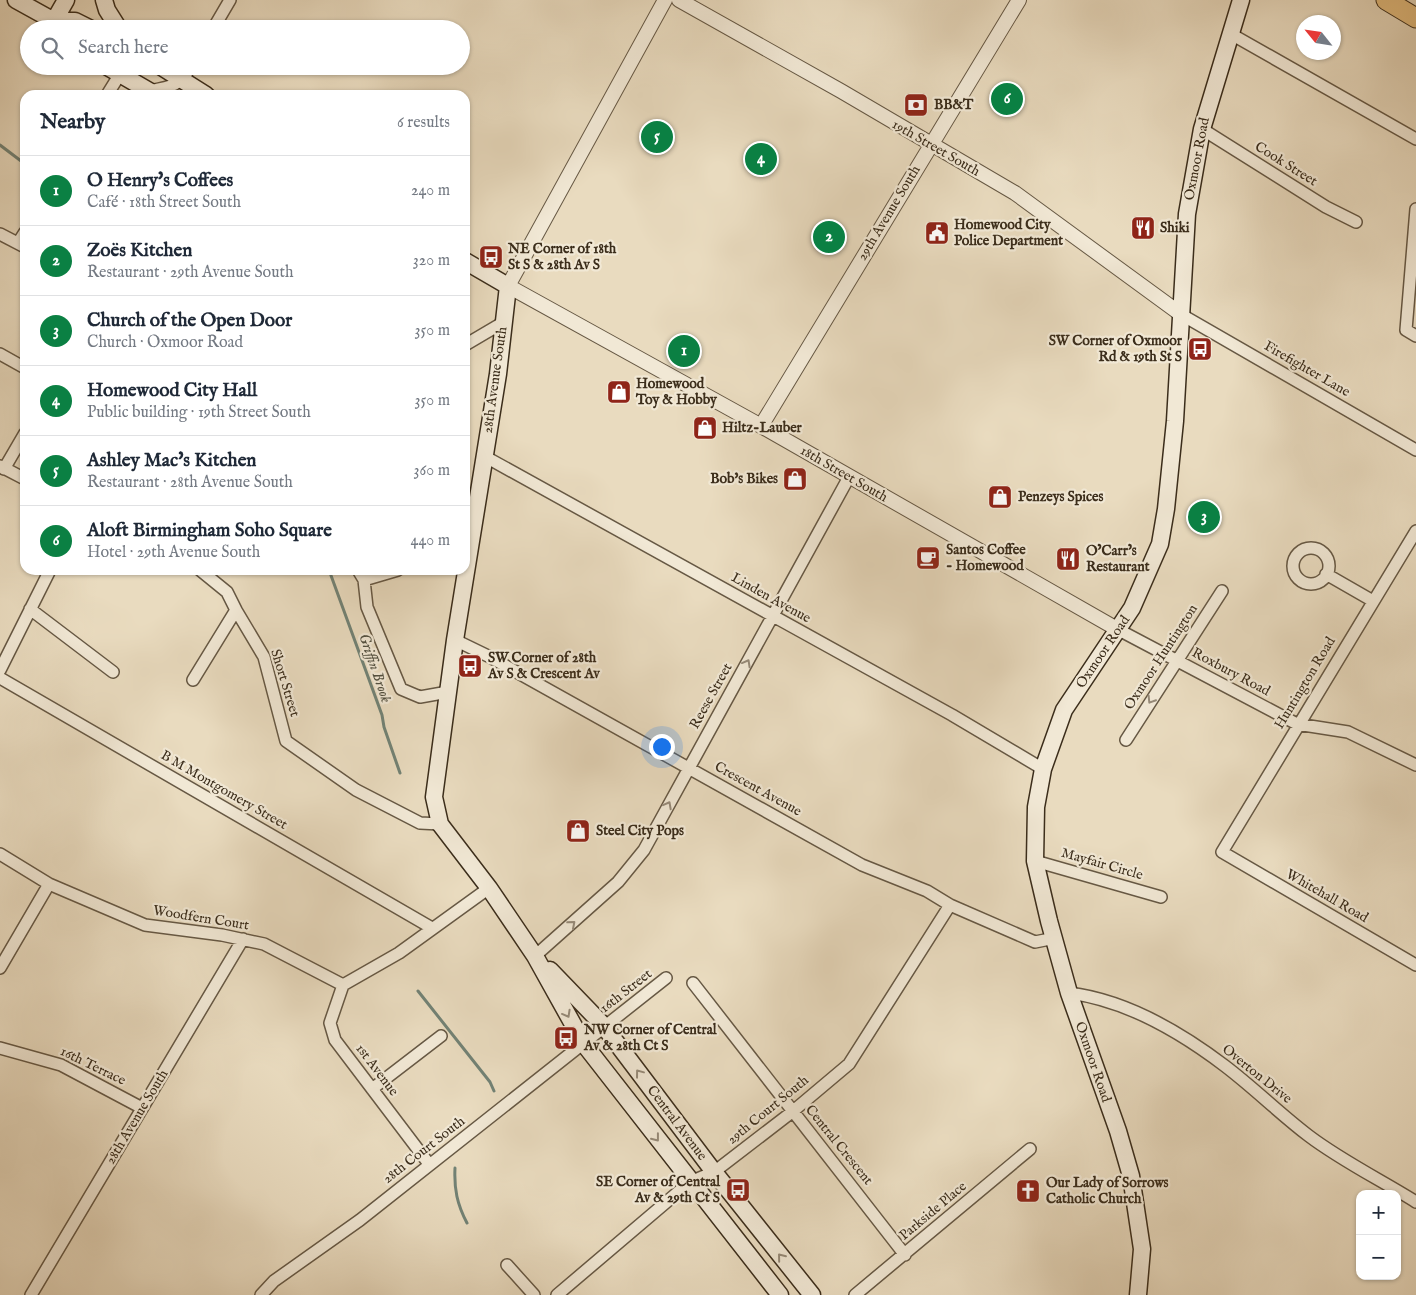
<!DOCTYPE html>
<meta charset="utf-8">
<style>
:root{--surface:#fff;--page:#f6f6f7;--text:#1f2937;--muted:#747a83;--line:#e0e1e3;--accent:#0b8043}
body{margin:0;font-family:"IM FELL English",serif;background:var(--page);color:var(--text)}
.controls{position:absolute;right:15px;bottom:15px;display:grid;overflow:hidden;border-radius:10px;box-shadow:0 1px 4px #0004}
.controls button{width:45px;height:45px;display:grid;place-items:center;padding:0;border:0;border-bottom:1px solid var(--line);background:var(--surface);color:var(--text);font:25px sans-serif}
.compass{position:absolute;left:1296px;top:15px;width:45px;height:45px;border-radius:50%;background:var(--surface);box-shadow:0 1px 4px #0004;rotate:300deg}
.you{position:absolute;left:661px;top:746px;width:18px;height:18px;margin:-12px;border:4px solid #fff;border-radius:50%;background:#1a73e8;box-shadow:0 0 0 8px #1a73e833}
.badge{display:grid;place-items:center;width:32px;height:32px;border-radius:50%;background:var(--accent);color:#fff;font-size:16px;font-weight:700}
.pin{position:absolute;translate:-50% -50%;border:2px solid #fff;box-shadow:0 1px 5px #0006}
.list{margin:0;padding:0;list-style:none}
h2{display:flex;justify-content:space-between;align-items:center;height:65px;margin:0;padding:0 20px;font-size:21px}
h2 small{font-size:16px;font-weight:400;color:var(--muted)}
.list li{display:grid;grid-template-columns:32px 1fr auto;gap:15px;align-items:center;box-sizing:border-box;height:70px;padding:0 20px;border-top:1px solid var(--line)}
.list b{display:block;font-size:19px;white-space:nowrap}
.list p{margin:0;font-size:16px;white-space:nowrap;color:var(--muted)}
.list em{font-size:16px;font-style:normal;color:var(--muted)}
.icon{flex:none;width:28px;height:28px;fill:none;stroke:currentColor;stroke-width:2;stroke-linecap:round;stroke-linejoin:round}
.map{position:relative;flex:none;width:1416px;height:1295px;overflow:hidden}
.search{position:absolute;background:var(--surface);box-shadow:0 1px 4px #0004;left:20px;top:20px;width:450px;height:55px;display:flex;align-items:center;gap:12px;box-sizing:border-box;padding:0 18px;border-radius:28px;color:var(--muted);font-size:19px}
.panel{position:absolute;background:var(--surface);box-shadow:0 1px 4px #0004;left:20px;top:90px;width:450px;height:485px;border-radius:15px}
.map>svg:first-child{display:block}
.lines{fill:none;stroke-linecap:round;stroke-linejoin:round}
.stream{stroke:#728275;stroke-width:3}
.minor-casing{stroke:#665844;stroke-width:14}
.tertiary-casing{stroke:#665844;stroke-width:16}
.secondary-casing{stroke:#3b2d1b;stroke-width:19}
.primary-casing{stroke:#3b2d1b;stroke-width:21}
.minor{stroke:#f1e8d5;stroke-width:11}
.tertiary{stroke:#f1e8d5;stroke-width:14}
.secondary{stroke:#f1e8d5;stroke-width:16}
.primary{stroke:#e4be80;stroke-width:19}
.oneway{stroke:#968a78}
.labels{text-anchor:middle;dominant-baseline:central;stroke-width:4.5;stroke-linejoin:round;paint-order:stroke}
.poi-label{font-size:14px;font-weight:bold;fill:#3b2d1b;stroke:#f1e8d5;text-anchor:start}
.street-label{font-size:14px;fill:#3b2d1b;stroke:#f1e8d5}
.water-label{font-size:15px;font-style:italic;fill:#525040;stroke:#f1e8d5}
</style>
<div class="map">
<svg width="1416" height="1295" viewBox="0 0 1416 1295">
<rect width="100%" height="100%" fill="#e9dbbf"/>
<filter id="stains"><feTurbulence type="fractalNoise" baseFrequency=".004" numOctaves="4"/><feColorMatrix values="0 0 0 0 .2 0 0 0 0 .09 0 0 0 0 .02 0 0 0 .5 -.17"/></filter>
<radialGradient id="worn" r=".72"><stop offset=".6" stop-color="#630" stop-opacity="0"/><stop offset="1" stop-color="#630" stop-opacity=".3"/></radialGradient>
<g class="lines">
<!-- stream -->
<path class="stream" d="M0,145L25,164
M329,570L382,715L384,727L400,773
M418,991L490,1082L494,1091
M455,1168C454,1189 457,1204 467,1223"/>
<defs>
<path id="minor" d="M213,29L230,0
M1231,34L1416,139
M149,91C171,87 180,86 191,66
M107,95L120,74
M1202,129L1326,207L1356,222
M1416,209L1406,330L1416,336
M0,234L25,247
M18,243L25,232
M1182,315L1416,450
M465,345L504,322
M0,354L25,368
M484,456L952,715L1043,769
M0,466L25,479
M4,469L25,433
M1416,531L1222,852L1416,965
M1293 566a18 18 0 1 1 36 0a18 18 0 1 1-36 0Z
M358,570L364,580L367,607L401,689L420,697L448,692
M1326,574L1373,601
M364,580L398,570
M30,609L113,672
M236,610L264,657L286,741L356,790L420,823L440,824
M1117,629L1297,724L1348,732L1416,765
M455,640L488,656L862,865L927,891L950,905L1035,942L1055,938
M0,670L50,570
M0,678L432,928
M193,680L236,610L227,592L200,570
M1126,740L1222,591
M0,854L49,884L145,925L222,935L264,944L343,985
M1035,861L1161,897
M535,956L618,882L644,850L849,477
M0,968L49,884
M693,983L905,1255
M343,985L330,1023L335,1040L429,1164
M343,985L399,953L489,888
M1069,993C1126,1000 1179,1031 1225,1066C1254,1088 1280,1114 1309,1136C1342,1161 1381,1180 1416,1202
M0,1048L61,1065L142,1108
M372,1089L441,1036
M507,1265L534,1295
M31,1295L243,939
M261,1295L274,1281L360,1220L666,978
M557,1295L690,1182L714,1172L792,1112L849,1064L950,905
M855,1295L1030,1149"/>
<path id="tertiary" d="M665,0L508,286L754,422L1117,629
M679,0L841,91L1015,193L1182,315
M761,426L1019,0"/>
<path id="secondary" d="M16,0L54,21L58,29
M104,0L107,10L119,29
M54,21H75L91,29
M54,21L66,0
M106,66L156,95
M160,66L206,95
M465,261L508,286L498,374L455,640L434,797L440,824L489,888L535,956L584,1044L780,1295
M550,970L603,1025L714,1172L812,1295
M1138,1295L1142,1249L1131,1176L1118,1131L1069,993L1049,921L1035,861L1036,807L1043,769L1064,710L1132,608L1160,544L1166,509L1175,421L1187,214L1202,129L1241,0"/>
<path id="primary" d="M1386,0L1416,18"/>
</defs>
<!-- minor casing -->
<use href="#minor" class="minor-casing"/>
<!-- tertiary casing -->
<use href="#tertiary" class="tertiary-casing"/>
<!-- secondary casing -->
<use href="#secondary" class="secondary-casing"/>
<!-- primary casing -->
<use href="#primary" class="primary-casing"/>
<!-- minor -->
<use href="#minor" class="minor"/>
<!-- tertiary -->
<use href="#tertiary" class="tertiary"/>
<!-- secondary -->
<use href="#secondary" class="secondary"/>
<!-- primary -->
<use href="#primary" class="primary"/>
</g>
<!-- one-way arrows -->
<defs><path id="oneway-chevron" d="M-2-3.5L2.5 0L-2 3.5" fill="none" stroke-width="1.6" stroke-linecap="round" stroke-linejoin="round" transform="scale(1.25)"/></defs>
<g class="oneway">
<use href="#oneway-chevron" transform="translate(747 663) rotate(-61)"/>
<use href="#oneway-chevron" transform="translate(1151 700) rotate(122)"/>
<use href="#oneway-chevron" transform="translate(668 805) rotate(-62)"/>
<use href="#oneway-chevron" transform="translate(572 924) rotate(-41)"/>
<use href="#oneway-chevron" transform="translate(567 1014) rotate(61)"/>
<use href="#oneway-chevron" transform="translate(639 1073) rotate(-127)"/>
<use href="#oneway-chevron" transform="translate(656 1138) rotate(52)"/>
<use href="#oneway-chevron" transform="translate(781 1257) rotate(-129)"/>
</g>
<!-- icons -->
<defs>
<symbol id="bank-square" viewBox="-11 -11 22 22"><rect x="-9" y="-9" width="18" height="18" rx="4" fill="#8f2418" stroke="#f1e8d5"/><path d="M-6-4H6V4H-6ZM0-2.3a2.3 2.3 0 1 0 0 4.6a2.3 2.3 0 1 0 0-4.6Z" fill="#fff"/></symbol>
<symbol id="restaurant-square" viewBox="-11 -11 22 22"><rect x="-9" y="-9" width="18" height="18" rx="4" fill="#8f2418" stroke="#f1e8d5"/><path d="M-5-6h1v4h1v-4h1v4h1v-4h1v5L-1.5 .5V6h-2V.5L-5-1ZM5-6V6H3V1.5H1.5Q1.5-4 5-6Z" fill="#fff"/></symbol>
<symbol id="civic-square" viewBox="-11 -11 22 22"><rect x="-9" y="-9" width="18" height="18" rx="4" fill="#8f2418" stroke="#f1e8d5"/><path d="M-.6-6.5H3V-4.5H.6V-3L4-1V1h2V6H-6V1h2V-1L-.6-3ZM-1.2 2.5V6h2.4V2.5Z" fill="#fff"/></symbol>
<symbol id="bus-square" viewBox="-11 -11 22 22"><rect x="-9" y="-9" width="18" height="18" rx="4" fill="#8f2418" stroke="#f1e8d5"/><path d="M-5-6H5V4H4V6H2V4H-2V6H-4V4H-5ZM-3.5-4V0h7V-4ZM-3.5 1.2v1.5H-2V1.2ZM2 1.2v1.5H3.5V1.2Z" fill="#fff"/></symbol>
<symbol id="shop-square" viewBox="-11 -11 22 22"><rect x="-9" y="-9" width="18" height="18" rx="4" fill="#8f2418" stroke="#f1e8d5"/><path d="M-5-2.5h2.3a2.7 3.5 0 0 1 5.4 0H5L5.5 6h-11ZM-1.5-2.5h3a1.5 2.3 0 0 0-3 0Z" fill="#fff"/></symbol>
<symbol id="cafe-square" viewBox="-11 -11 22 22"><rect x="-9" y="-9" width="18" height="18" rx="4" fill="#8f2418" stroke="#f1e8d5"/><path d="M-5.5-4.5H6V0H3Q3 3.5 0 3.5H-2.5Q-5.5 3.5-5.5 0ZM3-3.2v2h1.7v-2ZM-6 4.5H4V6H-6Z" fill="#fff"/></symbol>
<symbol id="church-square" viewBox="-11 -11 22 22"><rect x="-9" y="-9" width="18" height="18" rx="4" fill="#8f2418" stroke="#f1e8d5"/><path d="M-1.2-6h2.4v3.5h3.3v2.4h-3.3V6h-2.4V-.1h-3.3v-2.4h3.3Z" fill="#fff"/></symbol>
</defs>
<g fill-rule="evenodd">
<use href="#bank-square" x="902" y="91" width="28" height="28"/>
<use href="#restaurant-square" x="1129" y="214" width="28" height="28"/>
<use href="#civic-square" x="923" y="219" width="28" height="28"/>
<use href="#bus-square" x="477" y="243" width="28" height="28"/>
<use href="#bus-square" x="1186" y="335" width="28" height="28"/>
<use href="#shop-square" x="605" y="378" width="28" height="28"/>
<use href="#shop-square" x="691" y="414" width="28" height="28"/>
<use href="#shop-square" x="781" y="465" width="28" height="28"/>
<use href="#shop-square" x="986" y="483" width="28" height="28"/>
<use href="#cafe-square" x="914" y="544" width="28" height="28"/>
<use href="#restaurant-square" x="1054" y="545" width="28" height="28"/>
<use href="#bus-square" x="456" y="652" width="28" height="28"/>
<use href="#shop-square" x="564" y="817" width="28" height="28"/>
<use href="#bus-square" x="552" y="1024" width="28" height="28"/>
<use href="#bus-square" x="724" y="1176" width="28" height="28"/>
<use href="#church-square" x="1014" y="1177" width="28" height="28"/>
</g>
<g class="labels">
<!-- poi labels -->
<g class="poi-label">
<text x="934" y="105">BB&amp;T</text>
<text x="954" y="225">Homewood City<tspan x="954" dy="16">Police Department</tspan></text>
<text x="1160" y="228">Shiki</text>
<text x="508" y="249">NE Corner of 18th<tspan x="508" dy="16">St S &amp; 28th Av S</tspan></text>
<text x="1182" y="341" text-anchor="end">SW Corner of Oxmoor<tspan x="1182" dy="16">Rd &amp; 19th St S</tspan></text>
<text x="636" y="384">Homewood<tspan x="636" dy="16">Toy &amp; Hobby</tspan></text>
<text x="722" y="428">Hiltz-Lauber</text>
<text x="778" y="479" text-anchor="end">Bob's Bikes</text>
<text x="1018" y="497">Penzeys Spices</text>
<text x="946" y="550">Santos Coffee<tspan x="946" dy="16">- Homewood</tspan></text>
<text x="1086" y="551">O’Carr’s<tspan x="1086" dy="16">Restaurant</tspan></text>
<text x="488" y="658">SW Corner of 28th<tspan x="488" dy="16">Av S &amp; Crescent Av</tspan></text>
<text x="596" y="831">Steel City Pops</text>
<text x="584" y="1030">NW Corner of Central<tspan x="584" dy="16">Av &amp; 28th Ct S</tspan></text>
<text x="720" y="1182" text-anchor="end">SE Corner of Central<tspan x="720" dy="16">Av &amp; 29th Ct S</tspan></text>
<text x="1046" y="1183">Our Lady of Sorrows<tspan x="1046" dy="16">Catholic Church</tspan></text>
</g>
<!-- street labels -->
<g class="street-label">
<text transform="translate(936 148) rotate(30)">19th Street South</text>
<text transform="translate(1197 159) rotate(-79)">Oxmoor Road</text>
<text transform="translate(1286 164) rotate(32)">Cook Street</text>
<text transform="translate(889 213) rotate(-59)">29th Avenue South</text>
<text transform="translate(1307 369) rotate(30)">Firefighter Lane</text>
<text transform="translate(495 380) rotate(-82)">28th Avenue South</text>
<text transform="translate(844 474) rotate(30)">18th Street South</text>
<text transform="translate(771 598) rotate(29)">Linden Avenue</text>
<text transform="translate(1103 652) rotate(-56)">Oxmoor Road</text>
<text transform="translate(1161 657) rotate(-57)">Oxmoor Huntington</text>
<text transform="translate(1231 672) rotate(28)">Roxbury Road</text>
<text transform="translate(285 683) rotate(73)">Short Street</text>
<text transform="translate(1305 683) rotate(-59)">Huntington Road</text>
<text transform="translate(711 696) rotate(-61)">Reese Street</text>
<text transform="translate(758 789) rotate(29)">Crescent Avenue</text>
<text transform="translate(224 790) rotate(30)">B M Montgomery Street</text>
<text transform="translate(1102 864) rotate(16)">Mayfair Circle</text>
<text transform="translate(1327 896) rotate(30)">Whitehall Road</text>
<text transform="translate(201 918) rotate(9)">Woodfern Court</text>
<text transform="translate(626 991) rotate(-38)">16th Street</text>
<text transform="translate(1093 1062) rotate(71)">Oxmoor Road</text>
<text transform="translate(93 1066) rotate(26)">16th Terrace</text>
<text transform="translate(377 1070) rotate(53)">1st Avenue</text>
<text transform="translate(1257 1074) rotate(39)">Overton Drive</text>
<text transform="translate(768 1110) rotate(-39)">29th Court South</text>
<text transform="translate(137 1117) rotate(-59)">28th Avenue South</text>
<text transform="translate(677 1123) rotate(53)">Central Avenue</text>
<text transform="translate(839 1145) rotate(51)">Central Crescent</text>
<text transform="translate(424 1150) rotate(-38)">28th Court South</text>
<text transform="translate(933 1211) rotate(-40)">Parkside Place</text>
</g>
<!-- water labels -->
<g class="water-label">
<text transform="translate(375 668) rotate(71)">Griffin Brook</text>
</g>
</g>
<rect width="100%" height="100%" filter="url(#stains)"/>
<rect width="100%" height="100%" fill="url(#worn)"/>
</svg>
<div class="controls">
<button>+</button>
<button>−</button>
</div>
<svg class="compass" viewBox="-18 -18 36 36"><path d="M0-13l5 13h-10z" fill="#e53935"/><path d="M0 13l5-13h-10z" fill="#747a83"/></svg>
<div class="you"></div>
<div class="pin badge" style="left:684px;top:351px">1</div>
<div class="pin badge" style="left:829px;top:237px">2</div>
<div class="pin badge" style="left:1204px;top:517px">3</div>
<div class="pin badge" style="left:761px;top:159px">4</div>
<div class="pin badge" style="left:657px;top:137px">5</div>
<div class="pin badge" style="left:1007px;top:99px">6</div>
<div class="search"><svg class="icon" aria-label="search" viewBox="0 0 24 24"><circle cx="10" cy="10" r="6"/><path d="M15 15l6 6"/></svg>Search here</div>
<section class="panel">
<h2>Nearby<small>6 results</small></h2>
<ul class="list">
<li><span class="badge">1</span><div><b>O Henry's Coffees</b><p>Café · 18th Street South</p></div><em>240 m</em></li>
<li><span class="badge">2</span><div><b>Zoës Kitchen</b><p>Restaurant · 29th Avenue South</p></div><em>320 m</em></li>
<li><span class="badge">3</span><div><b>Church of the Open Door</b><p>Church · Oxmoor Road</p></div><em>350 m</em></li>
<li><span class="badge">4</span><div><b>Homewood City Hall</b><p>Public building · 19th Street South</p></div><em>350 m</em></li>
<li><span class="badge">5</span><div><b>Ashley Mac's Kitchen</b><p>Restaurant · 28th Avenue South</p></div><em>360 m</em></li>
<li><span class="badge">6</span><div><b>Aloft Birmingham Soho Square</b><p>Hotel · 29th Avenue South</p></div><em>440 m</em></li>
</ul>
</section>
</div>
